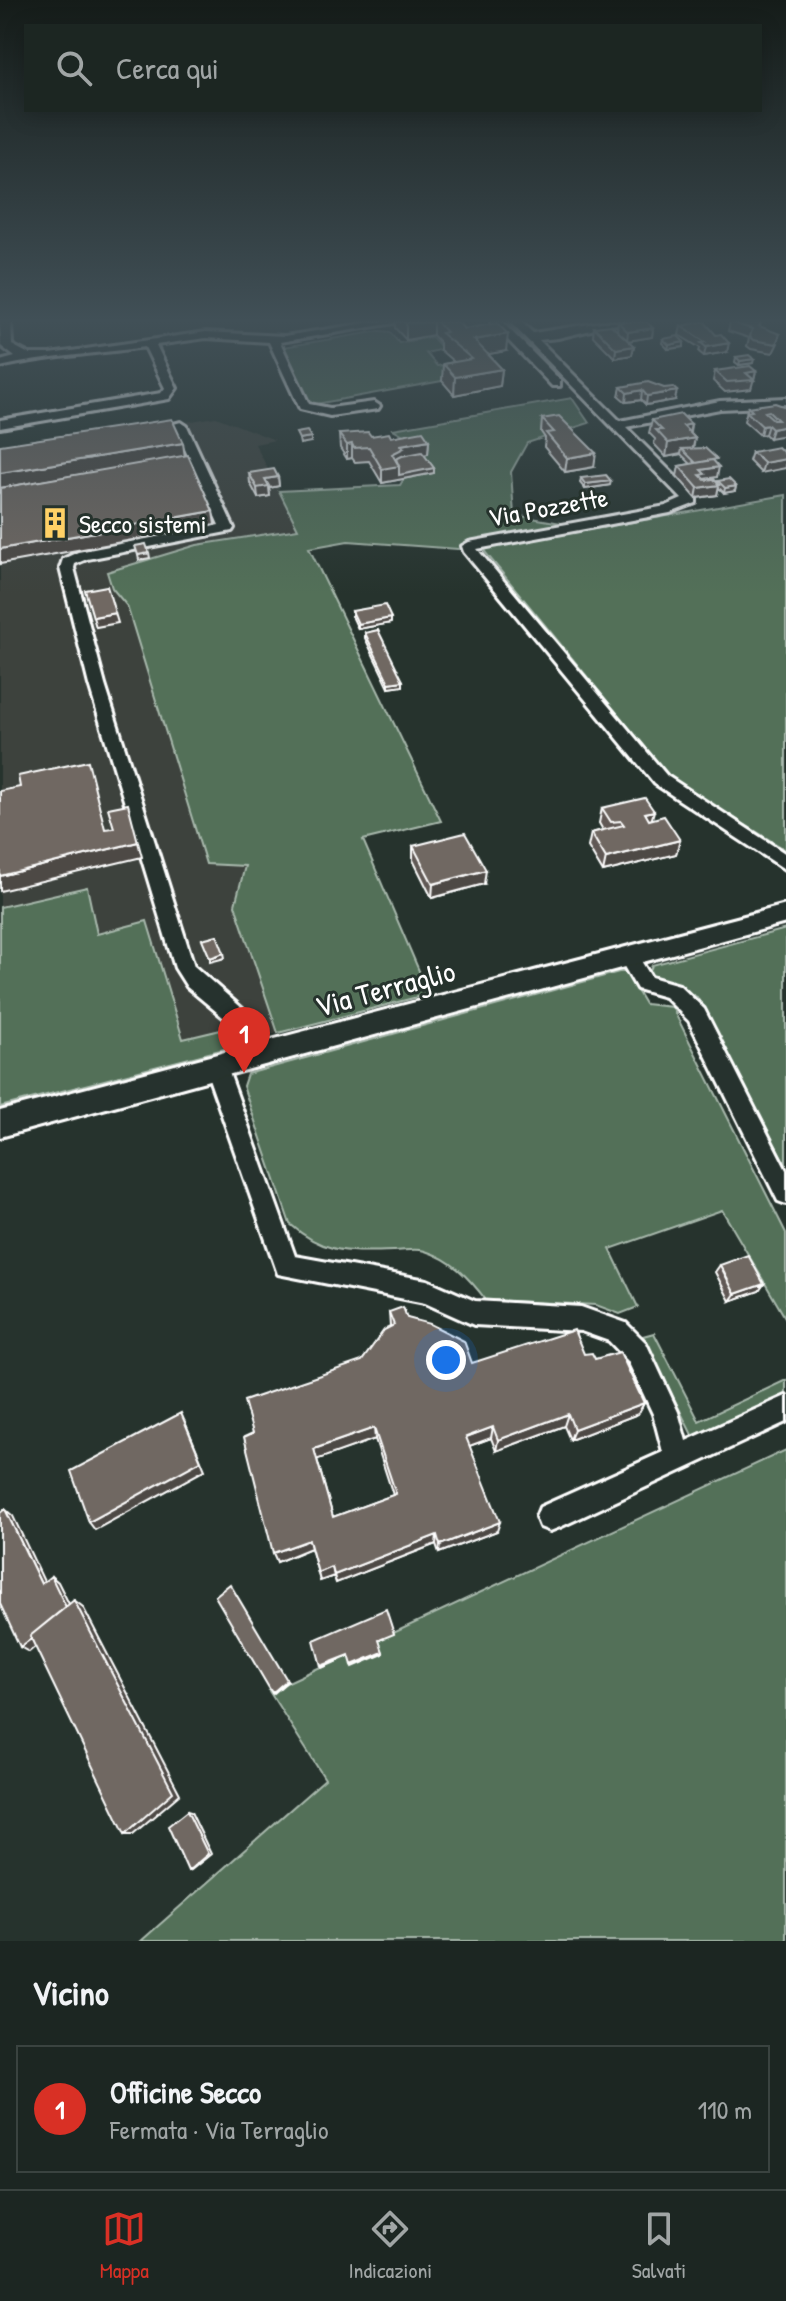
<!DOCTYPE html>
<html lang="it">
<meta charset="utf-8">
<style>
:root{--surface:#1c2622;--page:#29322f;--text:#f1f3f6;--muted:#a0a5a5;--line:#3a4340;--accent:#d93025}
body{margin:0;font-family:"Patrick Hand",sans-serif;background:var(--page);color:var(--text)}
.you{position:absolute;left:446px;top:1360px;width:28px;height:28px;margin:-20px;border:6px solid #fff;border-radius:50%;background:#1a73e8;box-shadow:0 0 0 12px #1a73e833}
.badge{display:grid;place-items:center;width:52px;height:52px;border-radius:50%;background:var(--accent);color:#fff;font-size:26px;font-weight:700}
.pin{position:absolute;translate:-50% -66px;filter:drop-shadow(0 2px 4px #0008)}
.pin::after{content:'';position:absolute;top:42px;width:28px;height:24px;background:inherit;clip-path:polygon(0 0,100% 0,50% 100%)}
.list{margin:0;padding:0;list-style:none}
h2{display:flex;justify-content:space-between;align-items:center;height:104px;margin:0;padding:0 32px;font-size:34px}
h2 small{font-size:26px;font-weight:400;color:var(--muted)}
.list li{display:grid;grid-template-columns:52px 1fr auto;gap:24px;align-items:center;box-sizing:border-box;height:128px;margin:0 16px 16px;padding:0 16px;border:2px solid var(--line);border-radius:0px}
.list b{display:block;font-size:30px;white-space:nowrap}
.list p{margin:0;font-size:26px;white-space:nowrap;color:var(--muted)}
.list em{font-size:26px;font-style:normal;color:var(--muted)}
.icon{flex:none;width:44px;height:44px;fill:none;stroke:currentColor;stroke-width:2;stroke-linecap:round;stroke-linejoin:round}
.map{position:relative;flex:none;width:786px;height:1941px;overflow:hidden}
.search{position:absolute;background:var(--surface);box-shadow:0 4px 20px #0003;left:24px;right:24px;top:24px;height:88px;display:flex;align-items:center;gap:20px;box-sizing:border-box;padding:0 28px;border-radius:0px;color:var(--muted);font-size:30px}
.sheet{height:248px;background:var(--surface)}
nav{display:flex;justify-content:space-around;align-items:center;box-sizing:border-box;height:112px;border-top:2px solid var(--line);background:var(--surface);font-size:22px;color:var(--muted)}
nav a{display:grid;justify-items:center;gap:4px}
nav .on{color:var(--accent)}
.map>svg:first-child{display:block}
.built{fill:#3c433d}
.green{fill:#527059;stroke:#a8b8ac;stroke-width:2}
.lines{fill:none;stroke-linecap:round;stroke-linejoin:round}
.minor-casing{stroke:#fff;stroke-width:6}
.major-casing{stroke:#fff;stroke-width:6}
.minor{fill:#26332d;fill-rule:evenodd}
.major{fill:#26332d;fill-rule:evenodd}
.wall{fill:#605954;stroke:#fff;stroke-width:2;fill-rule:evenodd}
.shaded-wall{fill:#4e4945;stroke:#fff;stroke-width:2}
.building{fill:#706862;stroke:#fff;stroke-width:2;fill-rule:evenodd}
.labels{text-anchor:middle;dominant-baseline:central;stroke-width:6;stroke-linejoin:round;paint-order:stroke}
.far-street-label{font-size:26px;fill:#fff;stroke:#26332d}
.far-poi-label{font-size:26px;fill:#fff;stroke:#26332d;text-anchor:start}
.street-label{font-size:30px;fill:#fff;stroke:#26332d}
</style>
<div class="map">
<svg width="786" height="1941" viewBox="0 0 786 1941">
<rect width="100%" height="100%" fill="#26332d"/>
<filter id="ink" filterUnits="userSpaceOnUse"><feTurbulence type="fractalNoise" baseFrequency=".0125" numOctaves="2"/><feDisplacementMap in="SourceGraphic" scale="16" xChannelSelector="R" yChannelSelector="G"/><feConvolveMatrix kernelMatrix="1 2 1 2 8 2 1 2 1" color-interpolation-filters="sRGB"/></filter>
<g filter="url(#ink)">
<!-- built -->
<path class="built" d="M216,417L275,440L255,444L299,529L197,545L107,573L112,588L127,606L246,866L235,905L278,1033L0,1109V453Z"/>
<!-- green -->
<path class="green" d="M380,331L390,332L399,343L432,337L443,349L426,353L437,366L456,363L469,376L311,405L283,347Z
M572,398L589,423L527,443L511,472L514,515L573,525L458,549L348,541L309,548L441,821L363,840L429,994L278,1033L235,905L245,866L206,864L127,606L112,588L107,572L197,545L298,529L279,491L400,485L425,447L393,429Z
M786,495V850L671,779L485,552L486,548Z
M87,887L97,934L147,921L183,1039L225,1029L232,1047L0,1107V907Z
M786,929V1165L697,997L654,979L650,971L652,965Z
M619,972H626L645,1004L672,1007L786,1233V1319L722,1210L610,1249L638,1307L620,1314L596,1305L486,1300C469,1278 453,1260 425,1251C415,1248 404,1251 394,1251C349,1252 325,1255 290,1224L243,1086L247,1074Z
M654,1333L699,1421L786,1380V1397L694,1439L643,1336Z
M786,1450V1941H141L325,1779L269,1691Z"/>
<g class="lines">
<defs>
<path id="minor" d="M0,322H11L12,345L29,354H50L206,332L285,336L372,322H400L280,342L309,404L330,408L374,402L380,406L378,409L330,416L300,409L269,342L206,338L156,345L177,388L169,399L0,428V420L161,393L165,388L145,347C97,354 47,356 0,367V361L15,357L1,346Z
M491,322H502L560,380V386H552Z
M510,322H521L533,333L602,322H624L558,338L539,340L620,421L720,401L786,398V406L720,409L626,427L696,497V503L670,513L477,549L667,776L786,854V870L655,784L464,552L462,546L469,542L666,506L682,499Z
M181,422L187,426L234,528L232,531L87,559L75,564L74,568L105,685L194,966L244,1010L266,1057L262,1063L255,1066L248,1063L229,1022L187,987L175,968L89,685L60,568L63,559L78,552L219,525L177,431L150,436L144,432Z
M628,948L635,951L651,977L679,985L704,1009L786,1170V1204L778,1201L689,1021L665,997L637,989L618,956L621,951Z
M216,1058L224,1061L227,1067L295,1256L427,1280L475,1301L581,1307L626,1323L646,1343L678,1412L686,1441L786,1396V1422L560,1527L550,1531L540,1527L536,1517L540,1507L663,1452L653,1414L628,1361L609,1341L581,1331L474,1325L425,1303L278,1274L205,1067L208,1061Z"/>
<path id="major" d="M786,905V923L0,1137V1111Z"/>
</defs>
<!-- minor casing -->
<use href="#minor" class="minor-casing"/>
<!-- major casing -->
<use href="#major" class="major-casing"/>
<!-- minor -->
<use href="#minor" class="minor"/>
<!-- major -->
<use href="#major" class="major"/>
</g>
<!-- wall -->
<path class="wall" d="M395,322H458L464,329L506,351L488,354L502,369L500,386L454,395L442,381L443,364L454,362L440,350V343L433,335L406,340L395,328Z
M618,322L653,328L652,337L628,341L634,346L632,355L615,358L593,336L594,327L617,330Z
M730,322H761L760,327L778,343L773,353L751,349L747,346L749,338L728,331Z
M681,326L727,352L704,356L699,352L700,348L679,335Z
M663,339L684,347L668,349L662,343Z
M736,357L753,363L739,365L735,362Z
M715,371H756L751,389L725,392L713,381Z
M621,387L664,388L675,400L646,405L641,400L626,402L619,396Z
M785,405L769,438L765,434L760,435L744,421L748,407Z
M542,419L594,467L565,472L544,447L545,438L541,432Z
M652,420L691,424L690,433L695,438L693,449L716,464L717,477L704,479L717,483L718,481L736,486L735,491L724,493L718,487L717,495L696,498L677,476L679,466L691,464L681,454L666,457L654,444L655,439L649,433Z
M339,434L429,440L428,454L424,455L434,468V473L382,483L369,461L355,462L352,458L347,459L340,448Z
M752,452L786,455L761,473L749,461Z
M249,473L278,477L279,486L269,488L270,496L258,498L250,483Z
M581,478L610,485L585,489L580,483Z
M352,611L391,623L358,629L352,616Z
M365,633L403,681V686L389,688L365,638Z
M602,808L652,819L680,840L676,854L603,872L588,847L591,833L603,830L599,823Z
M413,846L484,884L432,898L413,860Z
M720,1265L764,1284L759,1291L730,1301L715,1272Z
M389,1312L407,1318L472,1363L584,1354L595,1359L644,1403L638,1414L570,1440L564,1426L496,1451L491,1438L469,1446L497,1531L439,1553L436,1544L336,1583L334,1576L320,1581L311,1548L277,1562L253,1433L362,1361L390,1327ZM375,1439L393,1495L333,1517L317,1459Z"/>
<!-- shaded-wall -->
<path class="shaded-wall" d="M433,322V335L406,340V323Z
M653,328L652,337L627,341L628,332Z
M508,334L506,351L473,357L474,340Z
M684,342V347L668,349L669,345Z
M729,343L727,352L704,356L706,347Z
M634,346L632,355L615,358L616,349Z
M754,359L753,363L739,365L740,361Z
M502,369L500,386L454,395L455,377Z
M756,371L754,380L746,373Z
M642,390L641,400L626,402L627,393Z
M677,391L675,400L646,405L647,396Z
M691,424L688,438L683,426Z
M768,425L765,434L760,435L762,426Z
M786,426V435L769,438L772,429Z
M311,437V442L300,444L299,439Z
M695,438L692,452L682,449L681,454L666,457L668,443Z
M429,440L428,454L404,458L399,466L434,468V473L382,483V469L392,454L401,445Z
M183,443L185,457L0,488V473Z
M352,444V458L347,459V445Z
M596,453L594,467L565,472L567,458Z
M786,459V468L761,473L764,463Z
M719,467L717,477L704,479L698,485L701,470Z
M278,477L279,486L269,488L270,496L258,498L257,488L265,479Z
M611,481L610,485L585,489V484Z
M719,485L717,495L696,498L698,488Z
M736,486L735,491L724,493L725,488Z
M213,511L215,525L0,564V549Z
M149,553L150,558L139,560L138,555Z
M115,613L118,623L96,627L93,617Z
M391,618V623L358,629V624Z
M403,681V686L389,688V683Z
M654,811L650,825L645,813Z
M680,840L676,854L603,872L606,858Z
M138,842L142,857L0,891V876Z
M486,870L484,884L432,898L433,884Z
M224,953L225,958L210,962V958Z
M764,1284L759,1291L730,1301L735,1294Z
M644,1403L638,1414L570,1440L574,1429Z
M568,1414L564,1426L496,1451L498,1440Z
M185,1422L205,1470L95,1530L89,1522Z
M493,1427L491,1438L464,1448L466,1437Z
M374,1428L375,1439L316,1460L314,1449Z
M5,1509L13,1516L48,1590L41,1584Z
M500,1522L497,1531L439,1553L440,1545Z
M437,1535L436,1544L336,1583L334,1575Z
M309,1540L311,1548L277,1562L273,1553Z
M332,1567L334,1576L320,1581L318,1573Z
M51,1576L58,1582L74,1614L29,1652L20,1647Z
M74,1600L83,1607L180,1794L133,1834H125Z
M383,1652V1654L353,1667L352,1665Z
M349,1655V1656L322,1668L321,1666Z
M287,1680L288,1681L273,1694L272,1693Z
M187,1811L191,1812L211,1854L191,1870L188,1871Z"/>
<!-- building -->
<path class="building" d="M437,322H458L464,329L497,323L508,334L474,340L502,369L455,377L443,364L472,359L441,333L446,332Z
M618,322H647L653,328L628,332Z
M701,322H705L716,335L721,334L729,343L706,347L701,343L705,342L681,326Z
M730,322H761L759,326L780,334L776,344L753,340L750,337L752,329Z
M611,325L634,346L616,349L594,327Z
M678,336L684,342L669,345L663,339Z
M749,355L754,359L740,361L736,357Z
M750,366L756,371L746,373L754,380L727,382L715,371Z
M648,382L664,388L673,387L677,391L647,396L642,390L627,393L621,387Z
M775,403L786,407V426L772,429L768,425L762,426L747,412L752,411L748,407ZM769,411L778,420H774L765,412Z
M681,414L691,424L683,426L695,438L668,443L656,430H662L652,420Z
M559,416L596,453L567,458L546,433L554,432L542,419Z
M172,419L183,443L0,473V445Z
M307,431L311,437L299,439L296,433Z
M423,431L429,440L401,445L404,448L392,454L399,466L382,469L369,447L354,448L352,444L347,445L339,434L368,432L371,436L389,433L391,437Z
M778,447L786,455V459L764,463L752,452Z
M705,448L717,459L696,463L682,449Z
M422,452L434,468L399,475V466L396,459L402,456Z
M188,455L213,511L0,549V488Z
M713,460L719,467L701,470L705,474L700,475L705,480L714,479L719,485L698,488L679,466Z
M274,469L278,477L265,479L269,486L257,488L249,473Z
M606,475L611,481L585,484L581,478Z
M729,479L736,486L725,488L718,481Z
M146,544L149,553L138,555L135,546Z
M107,586L115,613L93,617L85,590Z
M385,605L391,618L358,624L352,611Z
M378,630L403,681L389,683L365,633Z
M88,761L105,829L114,828L108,808L128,804L138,842L0,876V791L20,787L18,776Z
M645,798L654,811L645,813L649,820L664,816L680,840L606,858L591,833L624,825L621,821L611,822L602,808Z
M465,833L486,870L433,884L413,846Z
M217,935L224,953L210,958L202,939Z
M748,1255L764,1284L735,1294L720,1265Z
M403,1307L407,1318L430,1324L464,1341L472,1363L574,1330L584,1354L592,1353L595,1359L620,1352L644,1403L574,1429L568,1414L498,1440L493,1427L466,1437L500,1522L440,1545L437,1535L334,1575L332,1567L318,1573L309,1540L273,1553L244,1437L253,1433L244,1401L362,1361L384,1330L394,1325L389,1312ZM374,1428L396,1494L333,1517L314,1449Z
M181,1413L201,1461L89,1522L71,1471Z
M5,1509L41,1584L51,1576L66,1607L30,1636L31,1639L20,1647L0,1604V1513Z
M230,1584L287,1680L272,1693L215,1596Z
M74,1600L173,1792L125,1834L30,1636Z
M386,1609L394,1634L379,1640L383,1652L352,1665L349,1655L321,1666L314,1640Z
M187,1811L208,1854L188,1871L168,1826Z"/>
</g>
<!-- sky -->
<linearGradient id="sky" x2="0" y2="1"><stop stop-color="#151c19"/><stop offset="0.54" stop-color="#415057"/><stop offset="1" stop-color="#415057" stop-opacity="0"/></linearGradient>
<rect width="786" height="594" fill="url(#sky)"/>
<!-- icons -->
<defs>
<symbol id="building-bare" viewBox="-9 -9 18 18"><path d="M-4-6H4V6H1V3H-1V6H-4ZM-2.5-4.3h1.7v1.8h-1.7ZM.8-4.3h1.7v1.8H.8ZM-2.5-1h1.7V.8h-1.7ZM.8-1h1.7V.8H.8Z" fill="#ffd166" stroke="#26332d" stroke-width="2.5" paint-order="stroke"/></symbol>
</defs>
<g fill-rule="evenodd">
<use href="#building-bare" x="33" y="501" width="44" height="44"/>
</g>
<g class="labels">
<!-- far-street labels -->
<g class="far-street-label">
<text transform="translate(548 507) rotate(-10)">Via Pozzette</text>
</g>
<!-- far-poi labels -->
<g class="far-poi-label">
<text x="79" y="523">Secco sistemi</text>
</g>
<!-- street labels -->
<g class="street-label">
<text transform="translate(385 988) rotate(-15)">Via Terraglio</text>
</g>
</g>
</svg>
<div class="you"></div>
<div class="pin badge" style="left:244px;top:1073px">1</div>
<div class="search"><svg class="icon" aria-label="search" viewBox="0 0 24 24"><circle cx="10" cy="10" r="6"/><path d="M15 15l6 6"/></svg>Cerca qui</div>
</div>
<section class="sheet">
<h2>Vicino<small></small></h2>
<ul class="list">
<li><span class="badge">1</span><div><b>Officine Secco</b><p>Fermata · Via Terraglio</p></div><em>110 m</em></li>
</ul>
</section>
<nav>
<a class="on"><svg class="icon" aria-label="map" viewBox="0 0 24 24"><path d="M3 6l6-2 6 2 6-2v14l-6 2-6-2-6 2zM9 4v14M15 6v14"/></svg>Mappa</a>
<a><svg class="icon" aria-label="directions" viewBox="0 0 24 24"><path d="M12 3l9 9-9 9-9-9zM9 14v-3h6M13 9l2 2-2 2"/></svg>Indicazioni</a>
<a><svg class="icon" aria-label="saved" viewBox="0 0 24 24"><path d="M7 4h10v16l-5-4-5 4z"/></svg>Salvati</a>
</nav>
